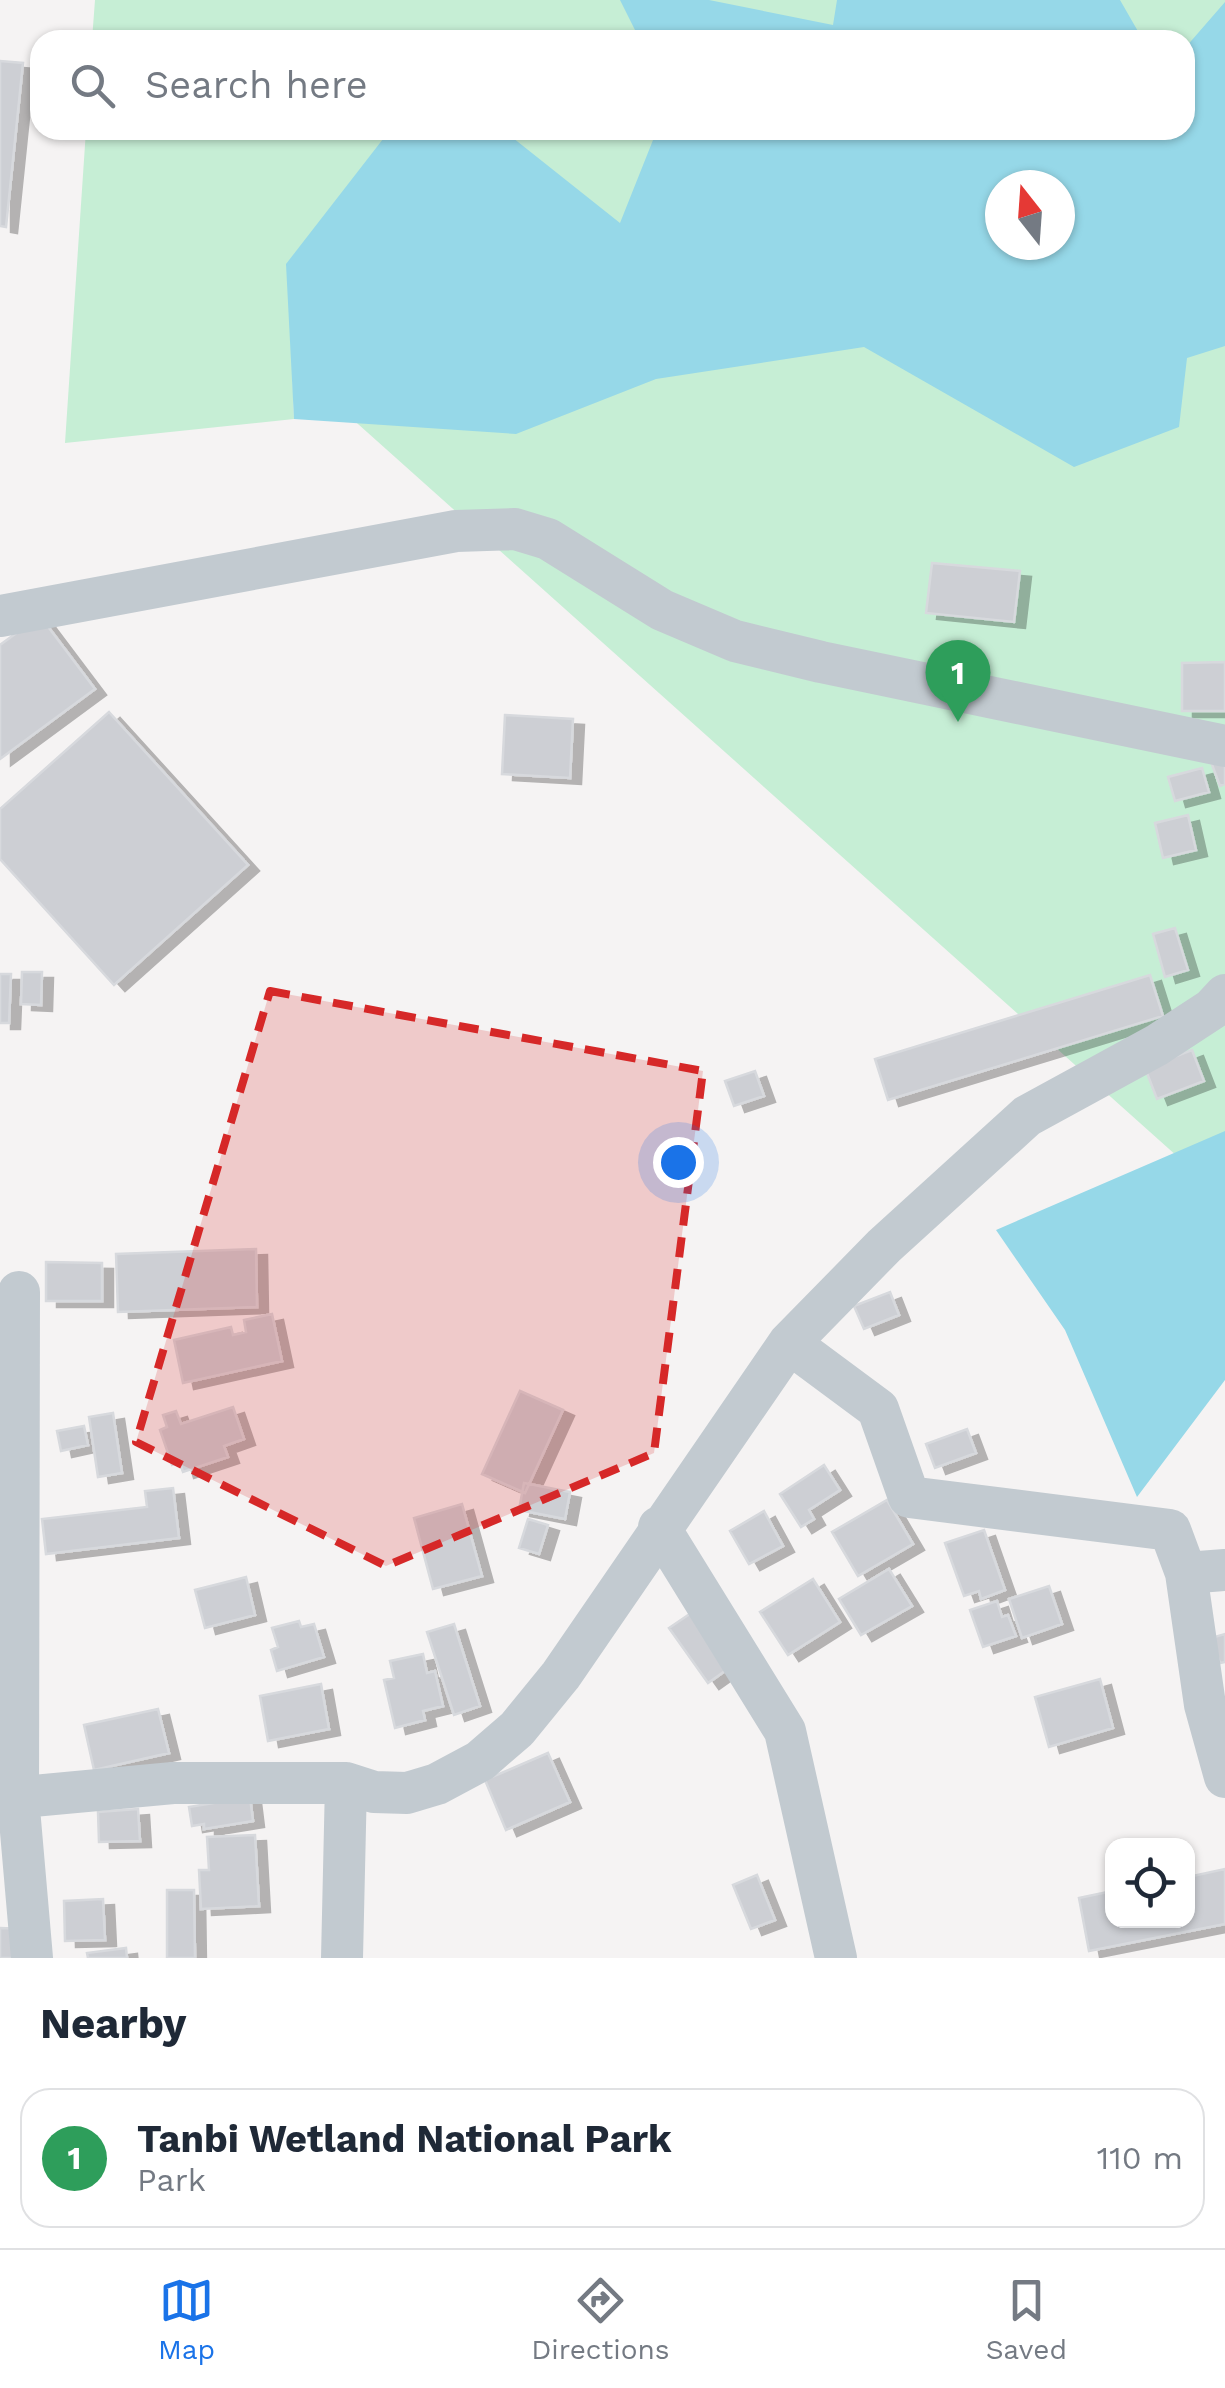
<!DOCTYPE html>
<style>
:root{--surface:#fff;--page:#f6f6f7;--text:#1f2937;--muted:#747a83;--line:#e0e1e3;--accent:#1a73e8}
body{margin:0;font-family:"Work Sans",sans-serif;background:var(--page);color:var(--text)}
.controls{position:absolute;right:30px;bottom:30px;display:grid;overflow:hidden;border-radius:20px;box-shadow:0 2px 8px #0004}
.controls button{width:90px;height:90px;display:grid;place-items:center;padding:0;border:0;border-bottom:2px solid var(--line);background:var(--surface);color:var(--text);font:50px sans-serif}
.compass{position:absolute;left:985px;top:170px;width:90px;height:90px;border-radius:50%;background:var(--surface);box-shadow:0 2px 8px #0004;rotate:343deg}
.you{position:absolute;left:678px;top:1162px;width:35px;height:35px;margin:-25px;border:8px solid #fff;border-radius:50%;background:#1a73e8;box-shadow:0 0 0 15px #1a73e833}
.badge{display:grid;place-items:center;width:65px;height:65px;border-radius:50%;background:var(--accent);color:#fff;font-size:32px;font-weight:700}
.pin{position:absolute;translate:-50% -82px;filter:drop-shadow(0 2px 5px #0008)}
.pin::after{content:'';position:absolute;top:52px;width:35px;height:30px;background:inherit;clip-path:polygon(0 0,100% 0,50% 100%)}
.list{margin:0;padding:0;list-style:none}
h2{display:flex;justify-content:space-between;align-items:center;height:130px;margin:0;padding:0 40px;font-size:42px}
h2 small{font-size:32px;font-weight:400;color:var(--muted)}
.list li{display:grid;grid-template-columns:65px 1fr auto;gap:30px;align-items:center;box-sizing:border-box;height:140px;margin:0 20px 20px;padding:0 20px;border:2px solid var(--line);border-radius:30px}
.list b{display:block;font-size:38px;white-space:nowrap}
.list p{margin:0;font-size:32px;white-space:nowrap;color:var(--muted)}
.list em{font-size:32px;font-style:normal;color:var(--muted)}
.icon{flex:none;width:55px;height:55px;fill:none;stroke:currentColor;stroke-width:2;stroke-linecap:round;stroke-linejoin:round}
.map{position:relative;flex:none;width:1225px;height:1958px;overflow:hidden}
.search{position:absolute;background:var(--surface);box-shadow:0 2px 8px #0004;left:30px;right:30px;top:30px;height:110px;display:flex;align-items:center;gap:25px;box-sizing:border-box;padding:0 35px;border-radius:30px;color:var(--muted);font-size:38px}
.sheet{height:290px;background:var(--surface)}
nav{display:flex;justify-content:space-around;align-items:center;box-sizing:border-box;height:140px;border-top:2px solid var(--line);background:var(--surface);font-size:28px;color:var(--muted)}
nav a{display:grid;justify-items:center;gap:5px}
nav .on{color:var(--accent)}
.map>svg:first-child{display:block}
.green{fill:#c6eed5;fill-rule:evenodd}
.water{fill:#96d8e8;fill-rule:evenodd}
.building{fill:#cdcfd4;stroke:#d7d9dd;stroke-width:2.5;filter:url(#shadow)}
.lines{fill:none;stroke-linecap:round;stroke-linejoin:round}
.minor{stroke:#c2cad0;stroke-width:42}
.marked{fill:#d62828;fill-opacity:0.2;stroke:#d62828;stroke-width:8;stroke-dasharray:20 12;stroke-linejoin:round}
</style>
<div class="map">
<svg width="1225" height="1958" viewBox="0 0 1225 1958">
<defs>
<filter id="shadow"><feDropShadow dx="11" dy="6" stdDeviation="0" flood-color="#0004"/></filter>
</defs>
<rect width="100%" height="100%" fill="#f5f3f3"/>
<!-- green -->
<path class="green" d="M95,0H1225V1199L292,365L294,419L65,443L86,130H1185V40H92ZM1000,185H1060V245H1000Z"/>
<!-- water -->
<path class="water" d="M620,0H709L833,25L837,0H1120L1143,40H640Z
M1225,2V346L1187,358L1179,427L1074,467L864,347L656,379L516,434L294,419L286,264L390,130H503L620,223L657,130H1185V48ZM1060,185V245H1000V185Z
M1225,1131V1380L1137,1497L1065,1330L996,1230Z"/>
<!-- building -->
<path class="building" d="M0,61L23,63L6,227L0,226Z
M932,563L1020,571L1014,622L926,613Z
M40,616L95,689L0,759V645Z
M1225,662V711H1182V663Z
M109,712L248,865L114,985L0,859V809Z
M505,715L573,719L570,778L502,774Z
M1225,757V784L1220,786L1211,762Z
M1202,768L1209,792L1175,801L1168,777Z
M1188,815L1196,850L1163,858L1155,823Z
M1175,928L1188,970L1165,977L1153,934Z
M22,972H42L41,1005L21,1004Z
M0,974H11L9,1023H0Z
M1150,975L1163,1016L888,1100L875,1059Z
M1192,1050L1204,1081L1157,1099L1145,1068Z
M755,1071L764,1096L734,1106L725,1081Z
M256,1249L257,1307L118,1312L116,1254Z
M46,1262L102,1263V1301H46Z
M890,1292L899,1315L864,1329L854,1306Z
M272,1314L282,1361L183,1383L174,1340L231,1327L233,1335L246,1332L244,1320Z
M520,1391L563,1410L525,1493L482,1474Z
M233,1407L244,1439L224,1446L228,1457L183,1472L180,1462L172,1465L160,1430L167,1427L163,1415L176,1411L181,1424Z
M113,1413L122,1473L98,1477L89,1417Z
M84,1426L88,1445L61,1451L57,1431Z
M967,1429L976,1453L935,1468L926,1444Z
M824,1465L840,1490L809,1510L814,1519L801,1527L780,1494Z
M524,1483L570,1492L565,1519L519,1510Z
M173,1488L179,1538L46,1554L42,1519L147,1507L145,1491Z
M887,1500L913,1544L858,1576L832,1532Z
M462,1504L482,1576L433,1589L414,1518Z
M764,1511L783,1546L749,1564L730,1531Z
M528,1519L548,1525L539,1554L519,1548Z
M984,1530L1005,1590L981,1599L979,1591L964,1596L945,1543Z
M889,1569L912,1606L861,1635L839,1599Z
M246,1577L255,1615L205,1628L195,1590Z
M813,1579L840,1622L788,1655L760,1612Z
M1049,1586L1062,1624L1022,1638L1009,1599Z
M997,1601L1002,1617L1008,1615L1016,1636L983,1647L970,1610Z
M700,1607L739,1661L708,1683L669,1628Z
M299,1621L301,1627L314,1624L324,1657L277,1671L271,1650L278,1647L272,1628Z
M454,1624L480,1706L454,1715L427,1632Z
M1225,1634V1662L1220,1663L1211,1638Z
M423,1654L427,1673L435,1671L443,1706L423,1711L425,1720L395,1728L384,1680L394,1678L390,1661Z
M1100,1679L1113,1728L1049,1747L1035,1697Z
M321,1684L329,1729L268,1741L260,1696Z
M158,1709L169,1753L94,1770L84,1725Z
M548,1753L570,1802L506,1830L485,1780Z
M250,1797L253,1821L204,1829V1824L192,1826L189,1807Z
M138,1809L140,1841L99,1842L98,1812Z
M255,1835L259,1906L201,1909L199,1870H209L207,1837Z
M1225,1869V1924L1089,1951L1079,1898L1112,1891V1920H1188V1877Z
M757,1875L775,1920L751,1929L733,1885Z
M167,1890H194L195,1958H167Z
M103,1899L105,1940L65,1941L64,1901Z
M0,1928L25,1929L23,1958H0Z
M126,1948L127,1958H88L87,1953Z"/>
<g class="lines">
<!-- minor -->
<path class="minor" d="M0,616L456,531L515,529L548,539L662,610L735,641L821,662L1225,746
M19,1292L18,1797L32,1958
M789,1343L878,1409L909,1497L1170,1530L1186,1573L1225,1570
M659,1527L785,1731L836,1958
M1186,1573L1205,1705L1225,1777
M0,1799L173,1783H346L374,1792L407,1793L437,1784L480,1761L517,1729L561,1675L789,1343L884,1246L1027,1116L1157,1045L1212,1009L1225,995
M342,1958L346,1783"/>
</g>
<!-- marked area -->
<path class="marked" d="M270,991L703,1071L654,1453L386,1566L136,1442Z"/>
</svg>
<div class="controls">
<button><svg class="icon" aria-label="locate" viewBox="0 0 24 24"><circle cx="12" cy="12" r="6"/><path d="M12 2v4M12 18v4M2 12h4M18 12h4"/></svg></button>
</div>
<svg class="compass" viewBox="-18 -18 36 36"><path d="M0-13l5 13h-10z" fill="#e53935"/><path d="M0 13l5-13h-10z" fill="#747a83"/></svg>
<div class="you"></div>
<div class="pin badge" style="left:958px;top:722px;background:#2e9e5b">1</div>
<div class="search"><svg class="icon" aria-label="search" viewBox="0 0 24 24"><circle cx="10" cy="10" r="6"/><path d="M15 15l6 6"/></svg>Search here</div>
</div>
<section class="sheet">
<h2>Nearby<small></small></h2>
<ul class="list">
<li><span class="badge" style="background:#2e9e5b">1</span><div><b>Tanbi Wetland National Park</b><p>Park</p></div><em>110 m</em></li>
</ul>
</section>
<nav>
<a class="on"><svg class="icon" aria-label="map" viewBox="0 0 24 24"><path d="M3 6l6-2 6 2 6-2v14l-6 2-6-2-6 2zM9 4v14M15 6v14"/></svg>Map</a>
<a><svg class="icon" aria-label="directions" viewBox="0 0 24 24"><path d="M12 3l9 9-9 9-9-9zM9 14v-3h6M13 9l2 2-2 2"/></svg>Directions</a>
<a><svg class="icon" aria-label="saved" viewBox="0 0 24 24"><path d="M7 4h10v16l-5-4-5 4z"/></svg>Saved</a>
</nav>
